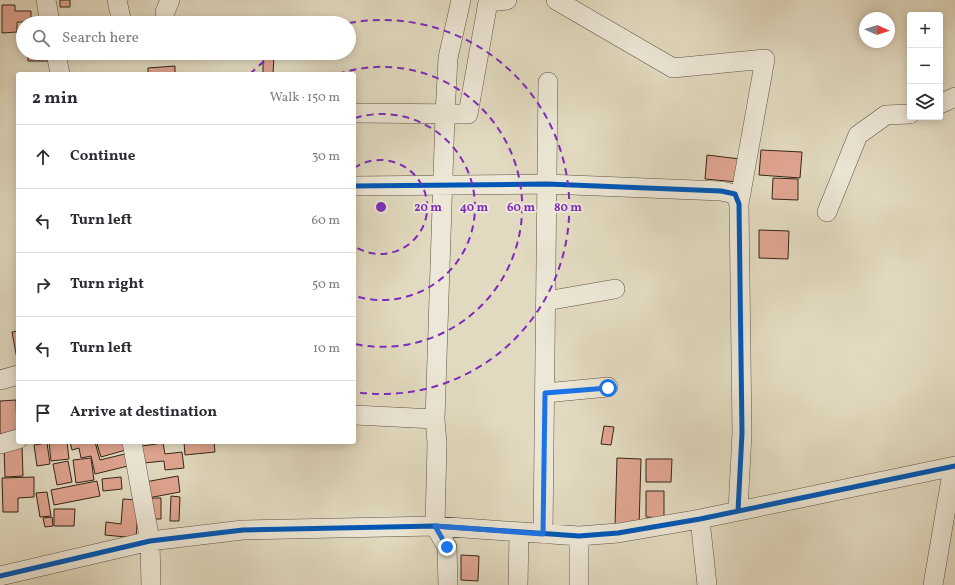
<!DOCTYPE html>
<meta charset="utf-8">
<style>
:root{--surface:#fff;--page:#f2f2f3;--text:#2b2b33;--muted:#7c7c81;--line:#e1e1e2}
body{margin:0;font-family:Vollkorn,serif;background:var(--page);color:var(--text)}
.controls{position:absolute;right:12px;top:12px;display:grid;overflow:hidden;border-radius:4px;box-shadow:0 2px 10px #0003}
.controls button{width:36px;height:36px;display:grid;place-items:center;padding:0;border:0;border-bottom:1px solid var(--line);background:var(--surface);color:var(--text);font:20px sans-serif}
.compass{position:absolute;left:859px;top:12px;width:36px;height:36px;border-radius:50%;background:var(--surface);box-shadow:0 2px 10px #0003;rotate:93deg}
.stop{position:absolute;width:12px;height:12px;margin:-9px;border:3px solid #1a73e8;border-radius:50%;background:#fff}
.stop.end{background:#1a73e8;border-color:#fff;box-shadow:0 1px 4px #0008}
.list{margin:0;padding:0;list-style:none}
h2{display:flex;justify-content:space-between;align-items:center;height:52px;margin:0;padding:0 16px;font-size:17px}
h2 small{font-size:13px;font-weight:400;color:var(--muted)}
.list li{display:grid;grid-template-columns:26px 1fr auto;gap:12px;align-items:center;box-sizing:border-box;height:64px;padding:0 16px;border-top:1px solid var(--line)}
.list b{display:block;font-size:15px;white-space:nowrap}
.list em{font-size:13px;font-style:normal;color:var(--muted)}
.icon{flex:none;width:22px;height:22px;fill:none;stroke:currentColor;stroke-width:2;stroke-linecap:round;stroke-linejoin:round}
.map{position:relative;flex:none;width:955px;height:585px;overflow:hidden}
.search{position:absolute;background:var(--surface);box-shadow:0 2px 10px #0003;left:16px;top:16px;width:340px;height:44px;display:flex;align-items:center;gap:10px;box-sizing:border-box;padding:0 14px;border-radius:22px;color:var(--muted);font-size:15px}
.panel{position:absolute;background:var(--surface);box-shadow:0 2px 10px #0003;left:16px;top:72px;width:340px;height:372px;border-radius:4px}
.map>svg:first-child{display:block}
.building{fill:#e0a591;stroke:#362618}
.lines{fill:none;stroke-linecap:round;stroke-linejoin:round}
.minor-casing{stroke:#615342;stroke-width:20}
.minor{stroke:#ece7d6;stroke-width:19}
.cycleway-casing{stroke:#ece7d6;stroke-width:8}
.cycleway{stroke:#0057b8;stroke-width:5}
.route{stroke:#1a73e8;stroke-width:5}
.ring{fill:none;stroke:#7b2cbf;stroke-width:2;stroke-dasharray:7 5}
.centre{fill:#7b2cbf;stroke:#ece7d6;stroke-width:2}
.ring-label{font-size:12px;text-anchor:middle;font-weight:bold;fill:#7b2cbf;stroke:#ece7d6;stroke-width:4;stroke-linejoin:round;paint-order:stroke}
</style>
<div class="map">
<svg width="955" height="585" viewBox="0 0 955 585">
<rect width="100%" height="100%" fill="#e2dac0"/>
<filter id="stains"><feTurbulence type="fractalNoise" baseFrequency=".005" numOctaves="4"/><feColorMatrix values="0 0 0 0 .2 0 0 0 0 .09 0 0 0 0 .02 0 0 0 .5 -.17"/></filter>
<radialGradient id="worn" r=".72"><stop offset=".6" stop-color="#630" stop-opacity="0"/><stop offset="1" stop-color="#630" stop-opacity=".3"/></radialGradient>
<!-- building -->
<path class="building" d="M60,0H70V7H60Z
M2,5H15V11H31V22H17V32L2,33Z
M28,53H48V61H28Z
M263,56H274L273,74H263Z
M175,66V74H148V68Z
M761,150L802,152L800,178L759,175Z
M707,155L740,159L738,182L705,179Z
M773,178L798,179V200L772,199Z
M759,230L789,231L788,259L759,258Z
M18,331V364L12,332Z
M16,400L17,433L0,434V401Z
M604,426L614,427L611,445L601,444Z
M49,442H67L69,459L51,461Z
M70,442H95L100,460L129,453L132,465L95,474L91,456L81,458L79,448L72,450Z
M102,442H127L129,449L101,457L97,444Z
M184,442H214L215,452L185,455Z
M47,443L50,464L37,466L34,445Z
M163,443L165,454L182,452L184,468L165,470L164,461L144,463L142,446Z
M22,446L23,476L5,477L4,447Z
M91,458L94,480L76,483L73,460Z
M617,458L641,459L639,526H615Z
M646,459H672L671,482H646Z
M68,461L72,482L57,485L53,464Z
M178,476L180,492L148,498L145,482Z
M34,477V497L18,498V512H3L2,478Z
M121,477L122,489L103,491L102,479Z
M97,481L100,496L54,505L51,490Z
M646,491H664V518L646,517Z
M47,492L51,516L40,517L36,493Z
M171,496L180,497L179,521H170Z
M151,498H161V519H151Z
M123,499L139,500L136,538L105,535L106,522L121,524Z
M54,509H75L74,526H54Z
M52,517L53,526L45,527L43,518Z
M461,555L479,556L478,581L461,580Z"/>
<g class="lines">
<defs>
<path id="minor" d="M46,0L50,23
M117,0L122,23
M556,0L673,68L765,59L739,204
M165,12L170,0
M56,53L60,74
M940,104L955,97
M354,113L468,114L488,2L507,0
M354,186L547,184L721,191L735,194L739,204L742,433L738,511
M827,212L858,135L886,115L910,114
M546,301L615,289
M0,380L18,375
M545,393L608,387
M354,415L435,419
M132,442L150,541L151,585
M0,444L18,439
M700,519L707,585
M543,534L548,82
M579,536V585
M0,576L150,541L243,530L435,526L579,536L618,533L700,519L955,466
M448,585L447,547L435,526L437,443L435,419L445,115L448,58L461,0
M518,585L519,533
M933,585L953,467"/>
</defs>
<!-- minor casing -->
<use href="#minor" class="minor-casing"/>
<!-- minor -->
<use href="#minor" class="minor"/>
<defs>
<path id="cycleway" d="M354,186L547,184L721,191L735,194L739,204L742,433L738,511
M0,576L150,541L243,530L435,526L579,536L618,533L700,519L955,466"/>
</defs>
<!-- cycleway casing -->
<use href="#cycleway" class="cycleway-casing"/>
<!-- cycleway -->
<use href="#cycleway" class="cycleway"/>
</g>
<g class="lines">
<!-- route -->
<path class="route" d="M447,547L435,526L543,534L545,393L608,388"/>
</g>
<!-- distance rings -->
<g class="ring">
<path d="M354 168A47 47 0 1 1 354 246"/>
<path d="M355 118A93 93 0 1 1 355 296"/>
<path d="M338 74A140 140 0 1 1 354 344"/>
<path d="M250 74A187 187 0 0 1 274 54M349 23A187 187 0 1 1 355 392"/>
</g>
<circle cx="381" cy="207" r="6" class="centre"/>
<g class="ring-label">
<text x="428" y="211">20 m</text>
<text x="474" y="211">40 m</text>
<text x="521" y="211">60 m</text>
<text x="568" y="211">80 m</text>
</g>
<rect width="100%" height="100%" filter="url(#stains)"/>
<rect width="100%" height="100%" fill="url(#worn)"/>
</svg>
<div class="controls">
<button>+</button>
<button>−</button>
<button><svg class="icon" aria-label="layers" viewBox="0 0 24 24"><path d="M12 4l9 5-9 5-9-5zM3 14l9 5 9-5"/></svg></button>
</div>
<svg class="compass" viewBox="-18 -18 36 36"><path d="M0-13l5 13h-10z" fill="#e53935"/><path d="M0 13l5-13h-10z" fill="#7c7c81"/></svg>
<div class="stop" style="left:608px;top:388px"></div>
<div class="stop end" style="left:447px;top:547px"></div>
<div class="search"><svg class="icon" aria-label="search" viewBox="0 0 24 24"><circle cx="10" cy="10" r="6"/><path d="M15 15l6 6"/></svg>Search here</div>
<section class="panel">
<h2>2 min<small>Walk · 150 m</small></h2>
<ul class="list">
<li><svg class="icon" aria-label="ahead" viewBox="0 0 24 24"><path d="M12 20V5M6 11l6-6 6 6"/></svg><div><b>Continue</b></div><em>30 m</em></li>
<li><svg class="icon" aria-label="left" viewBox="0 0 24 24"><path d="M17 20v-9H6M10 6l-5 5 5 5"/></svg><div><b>Turn left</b></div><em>60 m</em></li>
<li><svg class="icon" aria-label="right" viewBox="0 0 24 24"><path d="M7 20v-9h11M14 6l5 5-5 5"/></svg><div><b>Turn right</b></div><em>50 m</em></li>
<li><svg class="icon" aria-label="left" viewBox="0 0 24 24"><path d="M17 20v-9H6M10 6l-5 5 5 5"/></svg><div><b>Turn left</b></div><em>10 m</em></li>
<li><svg class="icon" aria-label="arrive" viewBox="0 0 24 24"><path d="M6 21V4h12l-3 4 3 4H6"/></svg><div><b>Arrive at destination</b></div></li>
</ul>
</section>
</div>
